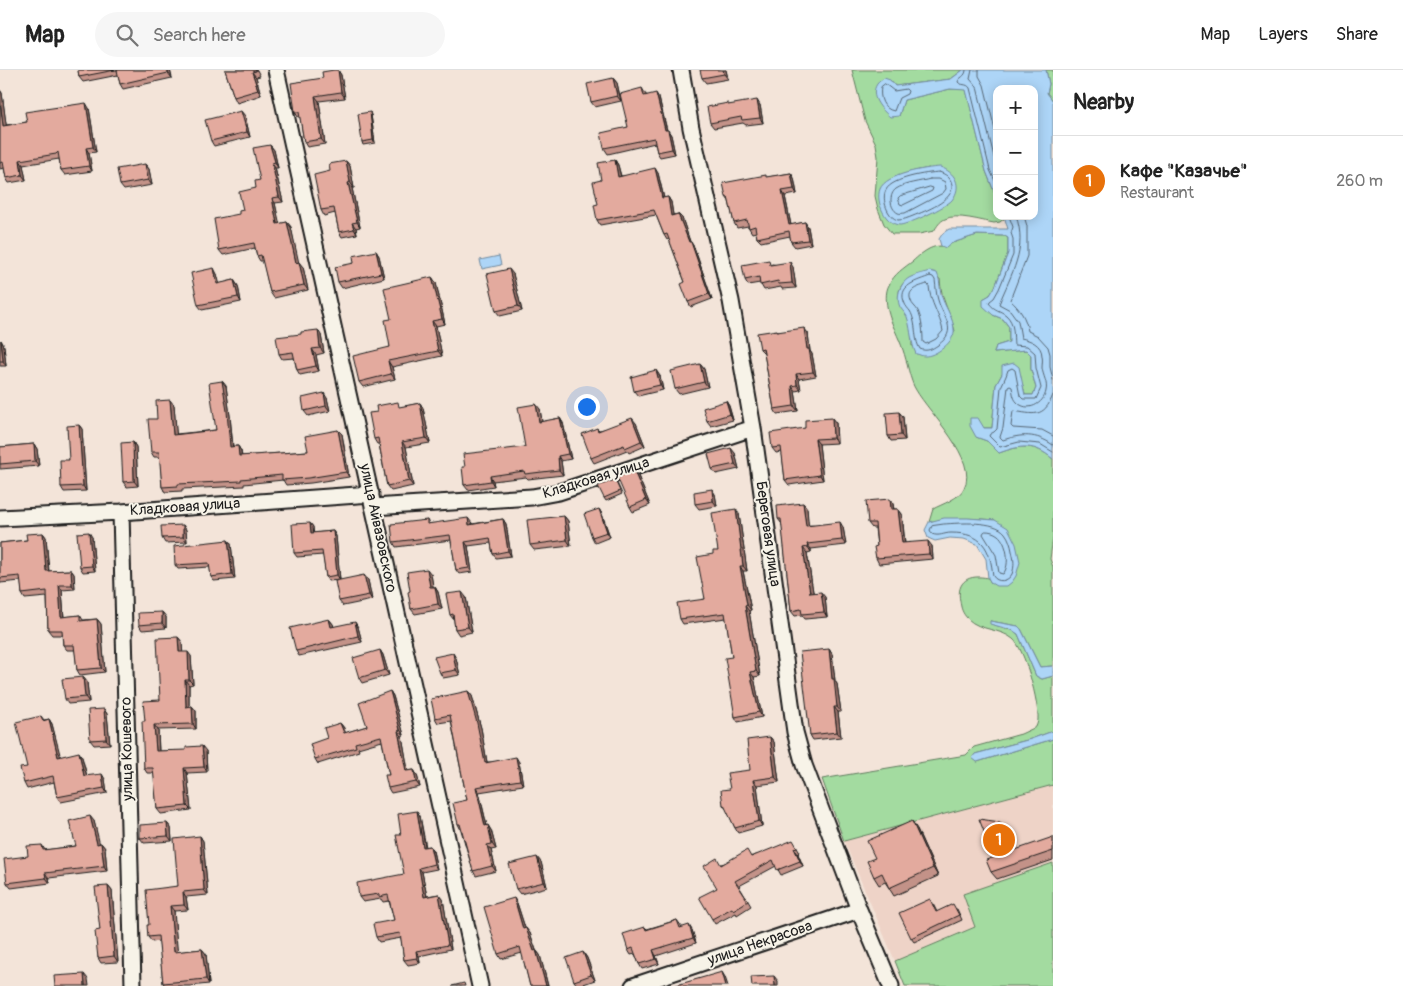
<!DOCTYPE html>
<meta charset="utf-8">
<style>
:root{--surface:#fff;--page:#f6f6f6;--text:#222;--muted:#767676;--line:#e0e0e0;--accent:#1f6fb2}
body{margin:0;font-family:Pangolin,sans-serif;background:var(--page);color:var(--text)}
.controls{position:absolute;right:15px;top:15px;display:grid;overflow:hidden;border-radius:10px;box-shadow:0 2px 12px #0003}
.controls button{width:45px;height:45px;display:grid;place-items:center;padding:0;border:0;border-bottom:1px solid var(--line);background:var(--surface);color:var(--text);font:25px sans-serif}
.you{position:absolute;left:586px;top:336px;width:18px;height:18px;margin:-12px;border:4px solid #fff;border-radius:50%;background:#1a73e8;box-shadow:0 0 0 8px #1a73e833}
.badge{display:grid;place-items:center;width:32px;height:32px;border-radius:50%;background:var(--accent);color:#fff;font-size:16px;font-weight:700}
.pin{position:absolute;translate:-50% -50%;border:2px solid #fff;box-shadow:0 1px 5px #0006}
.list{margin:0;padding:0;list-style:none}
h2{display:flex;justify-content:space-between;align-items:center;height:65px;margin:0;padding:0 20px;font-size:21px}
h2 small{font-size:16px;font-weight:400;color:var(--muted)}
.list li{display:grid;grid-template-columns:32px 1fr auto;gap:15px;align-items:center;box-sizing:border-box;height:90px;padding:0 20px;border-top:1px solid var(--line)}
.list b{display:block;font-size:19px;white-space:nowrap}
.list p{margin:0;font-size:16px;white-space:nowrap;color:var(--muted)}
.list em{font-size:16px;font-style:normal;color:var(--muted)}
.icon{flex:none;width:28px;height:28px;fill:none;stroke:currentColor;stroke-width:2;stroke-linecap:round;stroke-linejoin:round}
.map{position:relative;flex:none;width:1053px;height:916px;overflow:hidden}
header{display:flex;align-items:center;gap:30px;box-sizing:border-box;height:70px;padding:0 25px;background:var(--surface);border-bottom:1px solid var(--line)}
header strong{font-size:24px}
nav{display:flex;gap:28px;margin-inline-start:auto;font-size:18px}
.search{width:350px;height:45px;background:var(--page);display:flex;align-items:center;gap:12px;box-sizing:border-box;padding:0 18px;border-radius:28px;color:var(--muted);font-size:19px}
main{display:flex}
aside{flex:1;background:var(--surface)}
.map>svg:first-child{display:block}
.built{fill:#eed3c7}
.green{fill:#a3dba0;stroke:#607c5e;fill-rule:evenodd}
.water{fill:#add5f7;stroke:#738b9f}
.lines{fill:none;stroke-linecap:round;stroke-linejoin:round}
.shore{stroke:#566674;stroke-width:1}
.street-casing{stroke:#1c1c1c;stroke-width:19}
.street{stroke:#f7f3e8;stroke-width:15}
.wall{fill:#c39288;stroke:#1c1c1c}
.shaded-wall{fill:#9f776f;stroke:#1c1c1c}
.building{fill:#e3aa9e;stroke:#1c1c1c}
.labels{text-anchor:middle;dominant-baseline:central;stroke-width:4;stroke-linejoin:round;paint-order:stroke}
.street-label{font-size:15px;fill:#1c1c1c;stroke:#f7f3e8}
</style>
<header>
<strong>Map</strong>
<div class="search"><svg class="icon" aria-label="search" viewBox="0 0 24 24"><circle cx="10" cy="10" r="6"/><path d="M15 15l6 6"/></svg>Search here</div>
<nav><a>Map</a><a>Layers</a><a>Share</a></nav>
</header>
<main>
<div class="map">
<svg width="1053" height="916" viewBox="0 0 1053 916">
<rect width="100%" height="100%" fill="#f3e4d9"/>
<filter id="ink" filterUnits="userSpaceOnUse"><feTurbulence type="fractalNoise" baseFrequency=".02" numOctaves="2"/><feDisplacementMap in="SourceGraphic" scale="10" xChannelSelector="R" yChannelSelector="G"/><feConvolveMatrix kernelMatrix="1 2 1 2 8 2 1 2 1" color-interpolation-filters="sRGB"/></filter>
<g filter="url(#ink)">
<!-- built -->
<path class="built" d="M1053,715V793L964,824L975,857L895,891L844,771Z"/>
<!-- green -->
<path class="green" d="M852,0H963L951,9L895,16L890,10L899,46L904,30L950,19H966L986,101L997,129V146H1004L1005,148L1000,152L994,153C982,151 956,143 945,149C940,151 937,156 934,161L919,164H892L884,154L878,139L875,126L878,87L876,74L865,51ZM929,98L951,131L925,146L880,119C893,104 911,102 929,98Z
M1046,0H1053V31L1047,23L1049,14Z
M977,165L1005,166L1008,168V183L995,217L990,225L983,229L993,245L1003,249L1009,257V272L996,276L994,283L1026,280L1031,285V299L1036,318L1033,325H1025L1022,313L1002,304L996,315L992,358H984L976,367L987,371L999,383C1021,375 1034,373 1053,389V467L1050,489L1053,497V596L1040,597L1021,559L1018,556L990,551L1001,558L1012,560L1018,564L1036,606L1042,609L1053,606V661L1031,669L975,684L973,688L977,692L1053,669V715L844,771L822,709L966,685L974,677L1021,664L1036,657C1037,654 1038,652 1038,649C1039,634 1025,579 1013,569C1000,558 980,561 968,549C962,543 961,538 960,531C956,511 969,504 988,508L991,513L995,450C972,448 951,447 929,452L933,439C942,434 959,429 964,418C979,390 929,343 916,320C910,311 907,291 903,280C899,267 891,254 888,241C886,233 885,222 889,215C894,204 904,198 913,191C922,183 933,173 946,177L952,173ZM920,205L940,209C941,230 950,242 955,261L912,276C912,266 911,255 907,245C905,239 900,233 899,227C897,214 910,207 920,205Z
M1053,793V916H905L895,891L975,857L963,824Z"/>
<!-- water -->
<path class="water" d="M963,0H1046L1049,14L1047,23L1053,31V389C1034,373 1021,375 999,383L987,371L976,367L970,356V348H978L984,358H992L996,315L1002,304V296L1014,293L1019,297L1025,325H1033L1036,318L1031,299V285L1026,280L994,283L996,276L1009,272V257L1003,249L993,245L983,236V229L990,225L995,217L1008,183V168L1005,166L977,165L952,173L946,178L941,176L939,169L943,163L949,159H1008L1004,146H1034V19H997V129L986,101L966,20L950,19L904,30L899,46L890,47C881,39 869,26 877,14C879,11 882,10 884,8L890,10L895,16L951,9Z
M940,97C955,102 963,116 952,130C946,137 910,154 900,155C886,155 875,132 880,119C886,104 925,98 940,97Z
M499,186L501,195L482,199L480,190Z
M930,201L937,203C941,212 939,221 943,230C947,240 953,248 954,259C956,271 935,287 924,286C921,286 919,284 916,284C911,273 911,261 908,250C907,244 903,242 900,237C895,226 901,211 911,207C917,204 924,203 930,201Z
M944,448H968L995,450L1008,458L1016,474L1020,492L1016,506L1012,512L1007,516H996L991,513L988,508L986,489L977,474L964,469L950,468L935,471L928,468L925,460L929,452Z
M990,551L1018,556L1021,559L1040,597L1053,596V606L1042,609L1036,606L1018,564L1012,560L990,554Z
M1053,661V669L977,692L972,688L975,684L1031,669Z"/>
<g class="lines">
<!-- shore -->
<path class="shore" d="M966,0C966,7 959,7 958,12C961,16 967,13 970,18L990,100L997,115
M972,0L970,9L977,17L997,99
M979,0V6L984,15L997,68
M885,14L894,21L906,19L908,21L907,24L899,28L894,41C883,39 879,28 881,17Z
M939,102C945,104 951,107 952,115C954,131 925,141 913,146C908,148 903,150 898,150C888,148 881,129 886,120C892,108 926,103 939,102Z
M930,109H939L945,112L946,119L943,123L905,143C903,143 900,144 898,143C889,138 889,124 896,119C905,113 920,112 930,109Z
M930,117L933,118L932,121L903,135L900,134L898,128L900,126Z
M1009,146L1013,157L1011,163L1013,169V185L999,219L994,228L990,231L989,233C995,241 1000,240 1006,245C1015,253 1013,265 1014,275L1027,276L1035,283L1036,298L1041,318L1036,329H1023L1020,326L1015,300L1012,298L1008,300L1006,306L1001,317L997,359L994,362L990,364L989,366L1000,377L1019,372L1040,374L1053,382
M1016,146C1028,179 1011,204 999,234L1010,240L1018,251L1021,268C1030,270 1042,274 1042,286C1043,290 1042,294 1042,298C1043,306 1048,313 1046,321C1044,334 1027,343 1017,332C1013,328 1013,322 1012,317L1010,316L1008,317L1003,358L1000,367L1003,370C1021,364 1036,363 1053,375
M1024,146L1027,156V186L1010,230C1020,239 1026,248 1028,261L1038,266L1048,277L1050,284V297L1053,310
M930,206L933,207L935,210C936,217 936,224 938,230C943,248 959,260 938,275C932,279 927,282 920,279C915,271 916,261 914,252C913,248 912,244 910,241C909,240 905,235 905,234C896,215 918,211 930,206Z
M927,214L929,216C930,233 940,245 943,261L936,269L926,274L923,272C923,262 922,250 918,241C916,237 912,235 911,231C906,219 919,217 927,214Z
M1053,325C1044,349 1033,344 1013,341L1011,356L1013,358L1042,360L1053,366
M944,454C959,453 995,450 1005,463C1009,468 1011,475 1012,481C1014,489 1015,496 1012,504C1008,512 997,513 993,506C990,478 983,463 951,463C944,463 939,467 932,464L930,460L932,456Z
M986,461C990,461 994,462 998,465C1007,472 1011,495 1003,504L999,503L996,485L983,464L984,462Z"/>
<defs>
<path id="street" d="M276,0L480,916
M681,0L691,58L731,231L753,358L795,662L804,695L859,840L891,916
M373,437L532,427L559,422L753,358
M121,442L133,916
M0,448L121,442L371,424
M633,916L859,840"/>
</defs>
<!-- street casing -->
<use href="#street" class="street-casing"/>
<!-- street -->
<use href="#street" class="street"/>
</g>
<!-- wall -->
<path class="wall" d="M78,0H170L172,8L123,19L120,14L118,5L83,12L79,7Z
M225,0H257L260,6L256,7L261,25L237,33L234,27Z
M338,0L341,5L345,28L319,31L325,74L307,77L304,72L300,47H298L295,42L323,8Z
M726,0L728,9L706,13L702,8Z
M613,8L617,13L621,31L595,37L591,32Z
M642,18L646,25L659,28L667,60L671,65L675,84L660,87L657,82L655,73L608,84L604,78L628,57Z
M0,20L2,23L6,55L27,52L89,38L96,82L89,83L92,101L65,105L61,100L59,89L23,95L26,110L9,113L6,108L4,98L0,99Z
M729,35H760L763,53L746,55L743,53L714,58L710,53Z
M371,45L375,73L363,75L362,72Z
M245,46L250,67L214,76L211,71Z
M270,75L274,80L278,98H275L283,132L275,133L279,154L287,152L291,157L298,193L303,197L308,220L274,228L270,222L263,191H260L257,186L255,178L223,185L219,180L239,144L243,140L256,118L260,110Z
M615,90L618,95L621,106L658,103L664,128L668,127L671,132L673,145L678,144L682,148L690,172L694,177L712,229L691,237L688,232L685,212L669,169L667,170L664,165L656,145L600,155L597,150L601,110Z
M346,91L350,96L354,118H352L360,157L356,158L357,164L342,167L339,162L335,143L324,146L321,140L330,101Z
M145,94L149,99L152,115L124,120L120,115Z
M791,103L794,108L797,124L785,126L791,155L805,152L808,157L811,174L795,177L791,172L790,166L761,172L757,168L756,162L752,163L749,158L748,156L737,158L734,153L729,131L726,127L768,107Z
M376,181L379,186L384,208L342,218L338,212L354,193Z
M772,194L793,197L796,218L782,219L781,217L764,220L760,213L748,215L745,210Z
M217,204L219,214L234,210L238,216L241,232L202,240L198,235Z
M513,204L522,241L500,246L496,241Z
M432,207L436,213L445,254L436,256L442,286L392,297L395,309L363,317L359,312L390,277L391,249Z
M777,260L778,262L808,263L810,281L812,284L816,306L799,309L801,320L795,321L798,341L777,344L774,339L764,283L760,279Z
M321,265L324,283L316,285L319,301L300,305L297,300L294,288L282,289L279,284Z
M1,270L4,276L6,296H0V271Z
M700,294L704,299L708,317L679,324L675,319Z
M660,306L663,320L638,326L634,321Z
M222,311L226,316L230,346L233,376H238L241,381L242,386L308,381L338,360L342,364L349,407L311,413L286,415L283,410L244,414V416L182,419V421L165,422L162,417L160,387H154L151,382L157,349L174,335L176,364L216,360Z
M327,328L330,341L308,346L304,341Z
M726,331L729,336L733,350L711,356L707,351Z
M420,333L423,338L430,373L406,377L413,416L391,421L387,416L379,374H377L374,369L401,337Z
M540,339L542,352L560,348L563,353L571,389L561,391L563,405L528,409L526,407L493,411L494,416L468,420L464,415L465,397L525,377Z
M899,342L903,347L905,370L891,371L888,366Z
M636,353L645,376L629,383L627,380L594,393L591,388L597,358L599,360Z
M836,353L837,373L819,374L823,410L789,415L785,410L782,382L776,383L772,378L805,358Z
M79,355L82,359L86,421L64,422L61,417Z
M133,372L136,377L138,416L127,417L123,412Z
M34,374L37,379L39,396L0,399V377Z
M735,383L739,399L716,404L712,399Z
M638,406L650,435L633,442L630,437Z
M617,413L622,424L606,431L604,428Z
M715,424L717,436L699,439L695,434Z
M890,429L893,434L894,439H898L902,444L905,473L932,476L933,489L879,494L876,488L877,476L875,458H872L868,453Z
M803,433L807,438L808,455L843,457L846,475L811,479V482L807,483L813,522L825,527L827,547L805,549L802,545L795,546L791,541L782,454L778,449Z
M599,439L602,444L610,467L595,473L592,467Z
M739,444L747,501H743L751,540L749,541L760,606L754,607L762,647L738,652L735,647L732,587L726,548L683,554L680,549L705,529L713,484L718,481Z
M564,446L568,451L571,476L534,480L530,475Z
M503,449L506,454L511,486L496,488L493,484L491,473L468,476L472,502L459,504L456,500L451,470L396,477L393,472L427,450L429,454L472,453V454Z
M310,453L313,457V463L333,461L336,466L340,510L328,511L326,507L323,485L297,487L294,483Z
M183,455L186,460L187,472L165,473L162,468Z
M43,463L46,467L49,501L71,500L74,504L75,519L62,520L64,547L80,545L83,550L97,549L101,554L105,602L80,605L77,600L75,580H67L63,575L62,565H52L48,560L47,527L25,529L22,524L21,511L0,513V473L27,470Z
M92,467L95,501L83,502L80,497Z
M228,470L231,474L235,509L214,511L211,507L210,497L178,499L175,495Z
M431,504L433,517H435L438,522L442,539L415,544L411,539L410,521Z
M368,510L372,530L343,536L339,531Z
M466,527L472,562L459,565L455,559L454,550L450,545Z
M162,542L166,547V558L142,560L139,555Z
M329,549L333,554L334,557H358L362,572L299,586L296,581Z
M178,567L182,572V582L191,586L193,614L189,615V637L192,636L196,641V659L158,660L159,681H206L207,702L187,703L191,740L161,744L157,739L154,703H147L144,698L145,651L160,630Z
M829,579L832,584L835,611L837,614L841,642H838L841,667L813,670L810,665Z
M380,580L383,585L389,605L362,613L359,608Z
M456,588L460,605L443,608L440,603Z
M83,607L87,612L89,632L68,634L65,629Z
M390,621L393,626L404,665L402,666L408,701L414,700L417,705L420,717L391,723L388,718L389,705L382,671L358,678L359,681L318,694L315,689L327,668L340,653L344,658L345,663L367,656Z
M468,621L472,626L481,658L487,692H519L523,715L479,722L487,756L491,760L496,779L491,780L496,801L476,806L473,801L461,760L458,754L467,730L451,651L438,653L435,648Z
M104,639L107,644L110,674L94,675L90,670Z
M41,646L44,650L49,649L52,654L60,687H82L87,706L105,709L107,723L61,732L57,727L54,712L27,719L24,713L27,697Z
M770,667L774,672L779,712L757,715L762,756L738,763L735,758L727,740L723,735L730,719L750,700Z
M417,741L420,746L426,777L430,776L433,781L437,799L422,802L427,826L439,824L443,829L451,879L419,886L420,893L408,895L404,890L401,868L379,872L376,867L394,850L389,831L383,832L381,829L363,832L359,827L404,804L401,765Z
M94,751L99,774L101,773L105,778L107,801L49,808L50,813L11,818L7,813L28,786L42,775L45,780L76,776Z
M167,753L171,758L172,771L144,773L140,768Z
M1002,755L1006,765L1000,773L989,772L987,769Z
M917,759L938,806L894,826L889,818L885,812L879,815L874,807L875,788Z
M200,766L203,771L208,825L186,827L188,840L174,841L177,882L202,879L206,884L209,914L190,916H165L163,913L159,871L152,872L148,867L149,855L178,816Z
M1053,767V790L997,809L991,802Z
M796,775L800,782L798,784L803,796L781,805L776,796L739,816L751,836L737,845L736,843L715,854L712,849L721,794Z
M541,792L547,817L520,824L516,819Z
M108,816L112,821L118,892L101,893L98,888L100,860Z
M517,833L525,858L530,863L536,880L540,885L548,916H530L522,883L501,889L498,884Z
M933,834L937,842L957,839L962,850L914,872L911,868Z
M677,850L682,857L692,860L696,873L656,886L659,894L642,899L639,894L635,884L631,885L628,880L645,857L647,859Z
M583,882L587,888L595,910L578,916L574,911Z"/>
<!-- shaded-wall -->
<path class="shaded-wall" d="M168,0H170L172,8L168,3Z
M338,0L341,5L345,28L341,22Z
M723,0H726L728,9L724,4Z
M252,2L256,7L261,25L258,20Z
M613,8L617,13L621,31L617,26Z
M0,20L2,23L7,61L3,56L0,30Z
M656,23L659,28L668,65L665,60Z
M315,26L319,31L325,74L321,69Z
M757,30L760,35L763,53L760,48Z
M86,33L89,38L96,82L93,77Z
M241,41L245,46L250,67L247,62Z
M370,42L371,45L375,73L373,70Z
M668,60L671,65L675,84L672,79Z
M270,75L274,80L278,98L275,92Z
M86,78L89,83L92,101L89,96Z
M20,90L23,95L26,110L22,105Z
M615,90L618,95L622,112L618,107Z
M346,91L350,96L354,118L350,112Z
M272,93L275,98L283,132L279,127Z
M145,94L149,99L152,115L148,110Z
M655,98L658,103L665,133L662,128Z
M791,103L794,108L797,124L794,119Z
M348,113L352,118L360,157L357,152Z
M782,121L785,126L792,160L789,155Z
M668,127L671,132L674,151L671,146Z
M272,128L275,133L281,160L277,154Z
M678,144L682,148L692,177L689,172Z
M287,152L291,157L300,198L296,193Z
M805,152L808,157L811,174L808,170Z
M352,153L356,158L357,164L354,159Z
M691,172L694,177L712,229L709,224Z
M376,181L379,186L384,208L381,203Z
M299,192L303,197L308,220L304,215Z
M790,192L793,197L796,218L792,213Z
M214,198L217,204L221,219L217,214Z
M509,199L513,204L522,241L518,236Z
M432,207L436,213L445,254L442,249Z
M234,210L238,216L241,232L238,227Z
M432,251L436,256L442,286L438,281Z
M804,258L808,263L810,281L812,284L816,306L813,302L807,279Z
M318,260L321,265L324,283L320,278Z
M1,270L4,276L6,296L3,291Z
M312,279L316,285L319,301L316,296Z
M388,291L392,297L395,309L391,304Z
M700,294L704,299L708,317L704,312Z
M656,300L660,306L663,320L660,315Z
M796,304L799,309L801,320L797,315Z
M222,311L226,316L230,346L233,382L230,377Z
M792,316L795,321L798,341L794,336Z
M324,323L327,328L330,341L326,336Z
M170,330L174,335L177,370L173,365Z
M726,331L729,336L733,350L730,344Z
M420,333L423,338L430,373L426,368Z
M536,334L540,339L543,358L539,352Z
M899,342L903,347L905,370L901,365Z
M560,348L563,353L571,389L568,384Z
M632,348L636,353L645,376L641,371Z
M832,348L836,353L837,373L833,368Z
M79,355L82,359L86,421L83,416Z
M338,360L342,364L349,407L346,402Z
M815,369L819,374L823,410L820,405Z
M133,372L136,377L138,416L134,411Z
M402,372L406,377L413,416L409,411Z
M34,374L37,379L39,396L35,391Z
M238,376L241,381L242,391L239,386Z
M731,378L735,383L739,399L735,394Z
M558,386L561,391L563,405L559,400Z
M634,401L638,406L650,435L646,430Z
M490,406L493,411L494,416L491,411Z
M712,419L715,424L717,436L713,431Z
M890,429L893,434L894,444L891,439Z
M803,433L807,438L809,461L806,456Z
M599,439L602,444L610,467L607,462Z
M736,439L739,444L747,501L743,496Z
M898,439L902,444L905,478L902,473Z
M564,446L568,451L571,476L567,470Z
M468,448L472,453L473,459L469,455Z
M503,449L506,454L511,486L508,481Z
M840,452L843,457L846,475L842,470Z
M310,453L313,457L314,467L311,463Z
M183,455L186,460L187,472L183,467Z
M333,461L336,466L340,510L337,505Z
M89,462L92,467L95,501L92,496Z
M43,463L46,467L49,506L46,501Z
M228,470L231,474L235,509L232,504Z
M928,471L932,476L933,489L929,484Z
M465,472L468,476L472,502L469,498Z
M807,474L811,479V482L808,477Z
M803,478L807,483L814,528L810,523Z
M740,496L743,501L751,540L747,535Z
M427,499L431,504L434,522L430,517Z
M71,500L74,504L75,519L72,515Z
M364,505L368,510L372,530L369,525Z
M59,515L62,520L64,552L61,547Z
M435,517L438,522L442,539L438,534Z
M462,522L466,527L472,562L468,557Z
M821,522L825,527L827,547L824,542Z
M745,536L749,541L760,606L756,601Z
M162,542L166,547V558L162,553Z
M97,549L101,554L105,602L101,598Z
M329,549L333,554L335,562L331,557Z
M355,552L358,557L362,572L358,566Z
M178,567L182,572L183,587L179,582Z
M829,579L832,584L835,611L837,614L841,642L837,637L832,609Z
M380,580L383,585L389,605L385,600Z
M188,582L191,586L193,614L189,610Z
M453,583L456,588L460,605L456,600Z
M750,602L754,607L762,647L759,642Z
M83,607L87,612L89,632L85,627Z
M185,610L189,615V641L186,637Z
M390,621L393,626L404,665L400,660Z
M468,621L472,626L481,658L488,698L485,693Z
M192,636L196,641V659L193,654Z
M834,637L838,642L841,667L837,662Z
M104,639L107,644L110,674L106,669Z
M49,649L52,654L62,692L58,687Z
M340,653L344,658L347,668L344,663Z
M154,655L158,660L159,686L156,681Z
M398,661L402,666L409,706L406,701Z
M770,667L774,672L779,712L775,707Z
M202,676L206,681L207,702L204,697Z
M79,682L82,687L88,711L84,706Z
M516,687L519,692L523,715L520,710Z
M184,698L187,703L191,740L187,736Z
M414,700L417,705L420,717L416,712Z
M102,704L105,709L107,723L104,718Z
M753,710L757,715L762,756L759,751Z
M476,717L479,722L488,761L485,756Z
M417,741L420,746L426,782L423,777Z
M90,746L94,751L101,779L97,774Z
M912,751L917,759L938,806L933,798Z
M1000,752L1006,765L1000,773L998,771Z
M167,753L171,758L172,771L168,766Z
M488,755L491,760L496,779L492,774Z
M200,766L203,771L208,825L204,820Z
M101,773L105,778L107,801L104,796Z
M487,775L491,780L496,801L492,796Z
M430,776L433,781L437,799L434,794Z
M794,778L798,784L803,796L800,791Z
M537,787L541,792L547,817L544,812Z
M419,798L422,802L428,832L424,827Z
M45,803L49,808L50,813L46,808Z
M108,816L112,821L118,892L114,886Z
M183,822L186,827L188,840L184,835Z
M439,824L443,829L451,879L448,875Z
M514,828L517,833L527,864L523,859Z
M170,836L174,841L178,887L174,882Z
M689,855L692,860L696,873L693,868Z
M526,858L530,863L538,886L534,881Z
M202,879L206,884L209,914L206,909Z
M536,880L540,885L548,916H546Z
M653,880L656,886L659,894L656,889Z
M416,881L419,886L420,893L417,888Z
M583,882L587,888L595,910L591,905Z
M722,902L725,907L728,916H726Z
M84,904L88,909L89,916H85Z
M774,906L778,911V916H775Z"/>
<!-- building -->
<path class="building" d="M78,0H115L79,7Z
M117,0H168V3L120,14Z
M225,0H256V1L252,2L258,20L234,27Z
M334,0H338L341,22L315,26L321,69L304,72L299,42H295L291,13L323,8L322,2Z
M700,0H723L724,4L702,8Z
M613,8L617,26L591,32L587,14Z
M642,18L644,26L656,23L665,60H668L672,79L657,82L654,68L604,78L601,63L628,57L620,24Z
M0,30L3,56L27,52L25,42L86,33L93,77L86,78L89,96L61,100L58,82L56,84L20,90L22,105L6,108L3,92L0,93Z
M757,30L760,48L742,50L741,47L710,53L707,37L728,33V35Z
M241,41L247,62L211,71L205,50Z
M370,42L373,70L362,72L358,44Z
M270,75L275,92L272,93L279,127L272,128L277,154L287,152L296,193L299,192L304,215L270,222L261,185L257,186L254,173L219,180L214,149L239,144V141L243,140L239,122L256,118L255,111L260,110L253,78Z
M615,90L618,107L655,98L662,128L668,127L671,146L678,144L689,172H691L709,224L688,232L681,214L685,212L667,164L664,165L654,140L597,150L594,135L598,134L593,112L601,110L598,93Z
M346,91L350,112L348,113L357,152L352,153L354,159L339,162L334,138L321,140L314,105L330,101L329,94Z
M145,94L148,110L120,115L117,99Z
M791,103L794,119L782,121L789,155L805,152L808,170L791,172L789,161L757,168L755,156L749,158L747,150L734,153L728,127H726L723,113L766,105V107Z
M376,181L381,203L338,212L335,197L354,193L353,186Z
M769,190L770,195L790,192L792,213L779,214L778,211L760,215L759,207L745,210L742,195Z
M214,198L217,214L234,210L238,227L198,235L191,203Z
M509,199L518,236L496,241L487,204Z
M432,207L442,249L432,251L438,281L388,291L391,304L359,312L353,286L390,277L385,250L391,249L384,218Z
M804,258L807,279H809L813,302L796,304L797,315L792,316L794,336L774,339L763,278L760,279L757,263L777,260V262Z
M318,260L320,278L312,279L316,296L297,300L293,282L279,284L276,267L301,264V262Z
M1,270L3,291H0V271Z
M700,294L704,312L675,319L671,301Z
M656,300L660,315L634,321L631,307Z
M222,311L227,341L230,377L238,376L239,386L308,381L305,366L338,360L346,402L308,408L282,410V405L241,409V411L178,414V416L162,417L159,382H151L148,349H157L156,331L170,330L173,365L216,360L209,313Z
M324,323L326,336L304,341L302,328Z
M726,331L730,344L707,351L703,338Z
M398,332L399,337L420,333L426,368L402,372L409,411L387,416L378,368L374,369L369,343L377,342L376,336Z
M536,334L539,352L560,348L568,384L558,386L559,400L525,404L524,401L490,406L491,411L464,415L462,397H465L463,384L525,377L518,337Z
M899,342L901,365L888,366L886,343Z
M632,348L641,371L625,378L624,375L591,388L582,364L597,358L598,361Z
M832,348L833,368L815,369L820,405L785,410L781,377L772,378L770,363L805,358V350Z
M79,355L83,416L61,417L60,390H69L67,356Z
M133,372L134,411L123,412L121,373Z
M34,374L35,391L0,394V377Z
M731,378L735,394L712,399L708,384Z
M634,401L646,430L630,437L617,407Z
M615,410L620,421L604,428L598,416Z
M712,419L713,431L695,434L694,422Z
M890,429L891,439H898L902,473L928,471L929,484L876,488L874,477L877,476L875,453H868L866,431Z
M803,433L806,456L840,452L842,470L807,474L808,477L803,478L810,523L821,522L824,542L802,544L801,539L791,541L781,449H778L777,436Z
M599,439L607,462L592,467L584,444Z
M736,439L743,496H740L747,535L745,536L756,601L750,602L759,642L735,647L725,588L732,587L725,543L680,549L677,533L705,529L697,487L713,484V481H718L712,443Z
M564,446L567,470L530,475L527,450Z
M468,448L469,455L503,449L508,481L493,484L490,468L465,472L469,498L456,500L450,465L393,472L391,454L427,450V454Z
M310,453L311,463L333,461L337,505L326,507L322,481L294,483L292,454Z
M183,455V467L162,468L161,456Z
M89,462L92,496L80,497L77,463Z
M43,463L46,501L71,500L72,515H59L61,547L80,545V551L97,549L101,598L77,600L74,575H63L62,560H48L47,521L22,524L20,506L0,508V473L27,470L26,464Z
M228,470L232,504L211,507L209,493L175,495L174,476Z
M427,499L430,517H435L438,534L411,539L408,522L410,521L407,502Z
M364,505L369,525L339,531L335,511Z
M462,522L468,557L455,559L453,544L450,545L446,524Z
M162,542V553L139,555L138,543Z
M329,549L331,557L355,552L358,566L296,581L290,558Z
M178,567L179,582H188L189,610H185L186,637L192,636L193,654L154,655L156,681L186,680V677L202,676L204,697L184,698L187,736L157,739L153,698H144L142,651H145L143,631L160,630L157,568Z
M829,579L832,609H834L837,637H834L837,662L810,665L800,582Z
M380,580L385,600L359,608L353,588Z
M453,583L456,600L440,603L434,587Z
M83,607L85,627L65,629L62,609Z
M390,621L400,660L398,661L406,701L414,700L416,712L388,718L385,705H389L381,666L355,673L356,677L315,689L310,674L327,668L324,658L340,653L344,663L367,656L359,633Z
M468,621L477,653L485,693L516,687L520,710L476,717L485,756L488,755L492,774L487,775L492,796L473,801L460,754H458L453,733L467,730L450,645L435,648L431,629Z
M104,639L106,669L90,670L88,640Z
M41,646L43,651L49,649L58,687L79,682L84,706L102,704L104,718L57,727L53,706L24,713L20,698L27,697L16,652Z
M770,667L775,707L753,710L759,751L735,758L724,735H723L721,720L730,719L727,703L750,700L747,670Z
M417,741L423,777L430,776L434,794L419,798L424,827L439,824L448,875L416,881L417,888L404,890L400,863L376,867L373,854L394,850L388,825L379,827V824L359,827L357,813L404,804L396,765H401L398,744Z
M90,746L97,774L101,773L104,796L45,803L46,808L7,813L4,789L28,786L27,776L42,775L43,780L76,776L69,751Z
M979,749L1000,752L1004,762L998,771L987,769Z
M912,751L933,798L889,818L882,803L874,807L867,791L875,788L867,771Z
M167,753L168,766L140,768V755Z
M200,766L204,820L183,822L184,835L170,836L174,882L202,879L206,909L163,913L158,866L148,867L147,855H149L146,820L178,816L174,769Z
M1053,767V781L991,802L986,790Z
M793,770L797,777L794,778L800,791L777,800L773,790L735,811L748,831L733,840L732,838L712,849L699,827L717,818L704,796L717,788L721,795L747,780L751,787Z
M537,787L544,812L516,819L509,794Z
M108,816L114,886L98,888L95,861L100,860L95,817Z
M514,828L523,859L526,858L534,881L536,880L546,916H530L520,877L498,884L484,837Z
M930,829L936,842L953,834L959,845L911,868L899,843Z
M677,850L680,858L689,855L693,868L653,880L656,889L639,894L633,878L628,880L623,864L645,857L646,860Z
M583,882L591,905L574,911L566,888Z
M722,902L726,916H673Z
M84,904L85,916H55L54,906Z
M774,906L775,916H752L751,907Z
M464,913L465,916H452Z"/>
</g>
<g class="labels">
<!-- street labels -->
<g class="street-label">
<text transform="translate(596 408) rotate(-17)">Кладковая улица</text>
<text transform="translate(185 437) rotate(-4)">Кладковая улица</text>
<text transform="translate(378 458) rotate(78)">улица Айвазовского</text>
<text transform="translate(768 464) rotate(82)">Береговая улица</text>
<text transform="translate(127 679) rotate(-91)">улица Кошевого</text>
<text transform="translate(760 873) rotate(-19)">улица Некрасова</text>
</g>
</g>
</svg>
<div class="controls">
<button>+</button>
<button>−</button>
<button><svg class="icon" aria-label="layers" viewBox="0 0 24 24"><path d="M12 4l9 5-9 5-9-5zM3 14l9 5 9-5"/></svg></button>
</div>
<div class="you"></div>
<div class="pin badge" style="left:999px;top:770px;background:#e8710a">1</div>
</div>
<aside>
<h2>Nearby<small></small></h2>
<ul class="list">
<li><span class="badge" style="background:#e8710a">1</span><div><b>Кафе &quot;Казачье&quot;</b><p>Restaurant</p></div><em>260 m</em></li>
</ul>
</aside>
</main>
